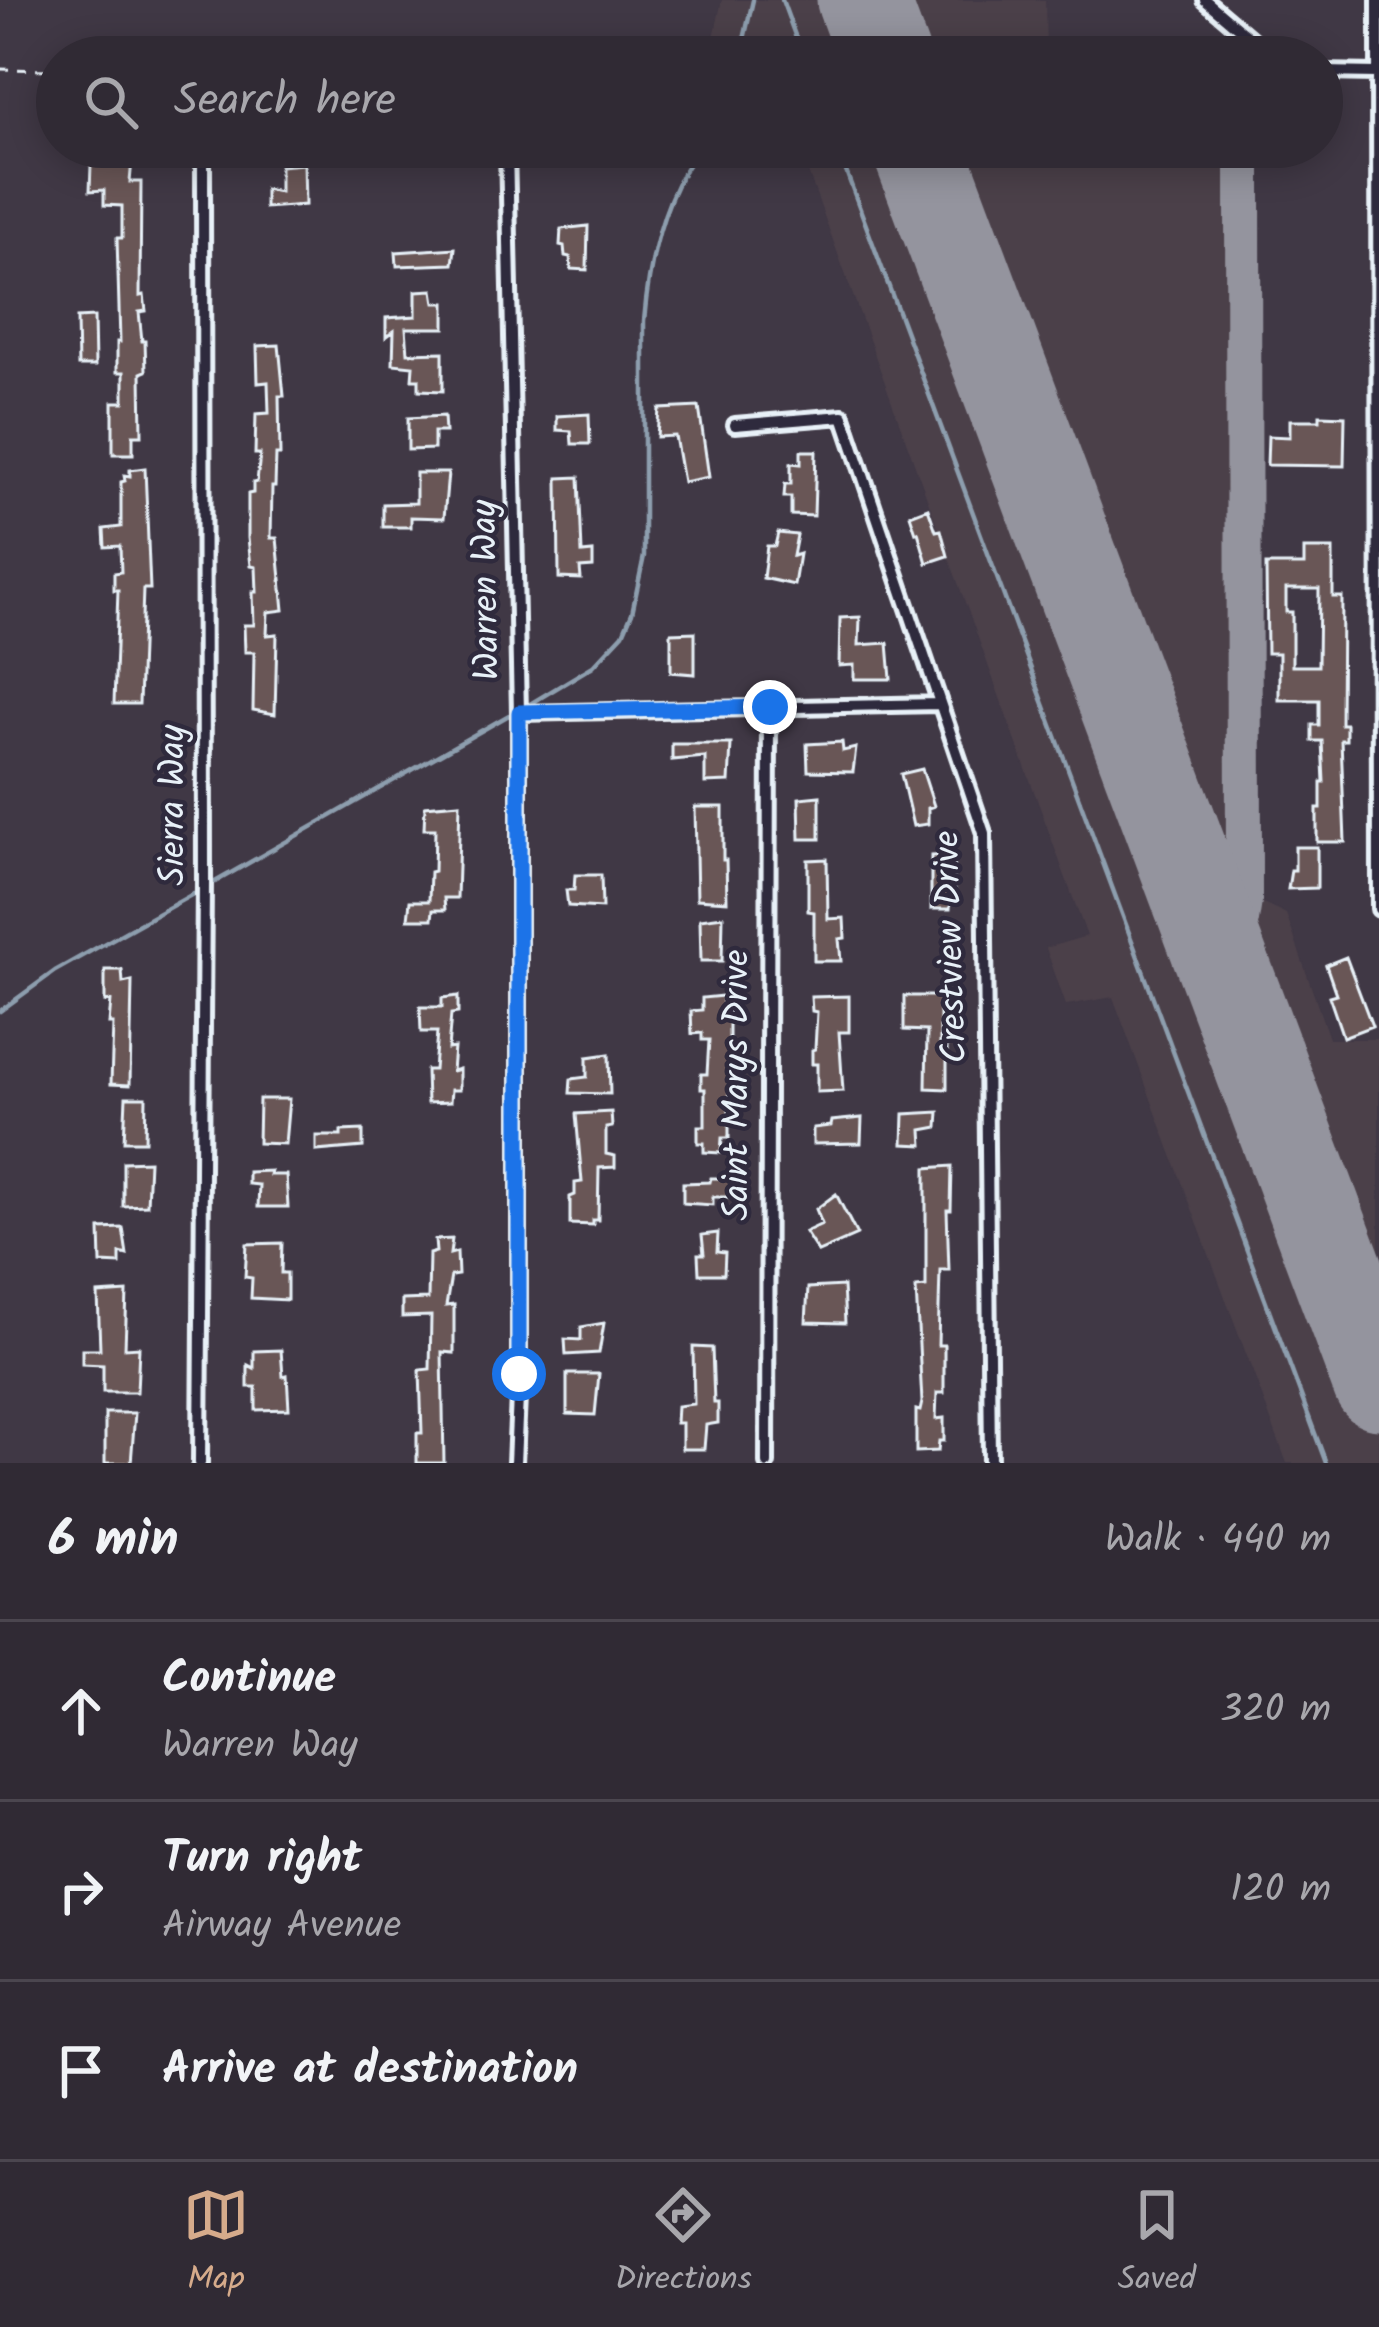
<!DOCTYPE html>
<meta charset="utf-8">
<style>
:root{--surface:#302a34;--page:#38323c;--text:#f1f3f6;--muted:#a8a7ac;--line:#4b464f;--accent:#d6ab8b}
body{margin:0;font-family:Kalam,sans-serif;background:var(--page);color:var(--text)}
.stop{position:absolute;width:36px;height:36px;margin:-27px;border:9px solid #1a73e8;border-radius:50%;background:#fff}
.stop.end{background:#1a73e8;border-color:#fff;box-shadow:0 3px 12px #0008}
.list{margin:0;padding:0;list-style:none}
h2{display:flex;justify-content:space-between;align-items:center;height:156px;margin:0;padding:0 48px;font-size:51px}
h2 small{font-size:39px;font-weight:400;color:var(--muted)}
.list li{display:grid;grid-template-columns:78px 1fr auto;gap:36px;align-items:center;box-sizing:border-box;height:180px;padding:0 48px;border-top:3px solid var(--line)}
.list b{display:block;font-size:45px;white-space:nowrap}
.list p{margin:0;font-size:39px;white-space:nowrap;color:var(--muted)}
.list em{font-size:39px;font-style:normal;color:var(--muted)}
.icon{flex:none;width:66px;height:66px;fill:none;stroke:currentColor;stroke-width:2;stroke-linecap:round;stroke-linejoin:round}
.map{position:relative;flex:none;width:1379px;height:1463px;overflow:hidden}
.search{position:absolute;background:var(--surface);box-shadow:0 6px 30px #0003;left:36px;right:36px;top:36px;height:132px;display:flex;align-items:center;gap:30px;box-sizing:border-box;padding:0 42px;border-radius:66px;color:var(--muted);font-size:45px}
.sheet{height:696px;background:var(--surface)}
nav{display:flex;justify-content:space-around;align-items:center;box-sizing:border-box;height:168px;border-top:3px solid var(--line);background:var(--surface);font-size:33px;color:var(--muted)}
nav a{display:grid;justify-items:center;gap:6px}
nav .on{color:var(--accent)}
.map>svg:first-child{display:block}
.built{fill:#4c414a}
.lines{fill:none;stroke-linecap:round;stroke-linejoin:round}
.stream{stroke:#8d9eae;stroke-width:4.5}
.taxiway{stroke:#94949e;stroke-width:36}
.runway{stroke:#94949e;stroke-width:93}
.building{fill:#695757;stroke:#e8f1f8;stroke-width:3;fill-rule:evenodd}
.minor-casing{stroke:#e8f1f8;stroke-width:20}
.path{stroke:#e8f1f8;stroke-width:3;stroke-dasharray:9 9;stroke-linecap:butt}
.minor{stroke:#2f2a3d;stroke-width:10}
.route{stroke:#1a73e8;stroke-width:15}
.labels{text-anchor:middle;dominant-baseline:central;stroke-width:9;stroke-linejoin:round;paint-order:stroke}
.street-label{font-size:36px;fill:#e8f1f8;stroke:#2f2a3d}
</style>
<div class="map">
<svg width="1379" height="1463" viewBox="0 0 1379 1463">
<rect width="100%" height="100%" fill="#403845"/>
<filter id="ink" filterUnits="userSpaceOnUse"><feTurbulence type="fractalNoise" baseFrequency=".00833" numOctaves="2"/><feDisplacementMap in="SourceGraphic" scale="24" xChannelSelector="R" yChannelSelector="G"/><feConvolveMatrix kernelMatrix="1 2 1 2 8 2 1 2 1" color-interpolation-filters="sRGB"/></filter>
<g filter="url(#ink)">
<!-- built -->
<path class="built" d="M722,0H1045L1046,57H710Z
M799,147H1254L1250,897L1286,914L1329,1039H1379V1463H1287L1113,997L1066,1005L1046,948L1087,936Z"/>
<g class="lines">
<!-- stream -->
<path class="stream" d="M782,0L803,57
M740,57L753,0
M837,147L1326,1463
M530,704L593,666L623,634L632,613L644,556V321C649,262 662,194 701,147
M215,882L509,715
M0,1011L55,971L193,894"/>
<!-- taxiway -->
<path class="taxiway" d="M1216,942L1235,934L1241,920L1244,901L1243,147"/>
<!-- runway -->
<path class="runway" d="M863,0L884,57
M918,147L1379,1383"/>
</g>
<!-- building -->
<path class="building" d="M132,160L130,182H141L140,296L144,295L146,311L139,312L142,341H145L146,371L141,373L142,435H133V454H113V402H124V372H117V342H120L117,238H122V206L104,205V190L90,191L91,165Z
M304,164L305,205L265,208V189L280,192V166Z
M588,226L587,270L571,269L570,257L565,256L564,246L560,245L561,229Z
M455,248L453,264L397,266L396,252Z
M433,290L435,303H445V328H406L408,353L443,352V391L419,390V379H412L413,366L393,364L394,331L386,337V318L416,316V291Z
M94,317L95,366H78L77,318Z
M279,345L284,396H279L280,455H276L275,487H272L271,538H277L284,610L268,612L267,635L277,634L275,714L253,710L254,652H245L244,625H254L253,592H257L256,567L251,566L248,538V494L253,493V483L257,482L260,454H255L256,414L269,413L268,382L258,383L257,346Z
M699,407L709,477L683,482L675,436L657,437L659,409Z
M589,414L590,444H572L571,431L557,430V416Z
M1320,415L1345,416L1344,466L1267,465L1268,436L1290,437V420H1320Z
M444,416L445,432H434V449L408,450V418Z
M801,451H816L814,516L791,515V497H784L785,484H791V463L801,464Z
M145,468L150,589H143L139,704H114L118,590H114V573L121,572L120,546L105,547L104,529L121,527V482L125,481L124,475L130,476V470Z
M416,473H448L444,518L411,517V527H383V504L416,503Z
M579,477L582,553L593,552V567L580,568L581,579L559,578L558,478Z
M928,508L936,531L941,530L948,556L927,563L918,532L916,533L910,515Z
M778,533L797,535L793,556L799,554L794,585L763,578L767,546H775Z
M1304,549H1333V597H1342L1341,724H1346V740H1341L1345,842H1317V809H1321V782H1324L1322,741H1312V725H1319V700H1279V653H1267L1266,565H1304ZM1286,589H1319L1318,666H1292V612H1286Z
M860,617L859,645L888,643L891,679H854V665L839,666L840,618Z
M695,632V674L671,672V633Z
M842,742L843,751L856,748L853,772L808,771L807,744Z
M672,744H731L729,782L705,783V757L672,760Z
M922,769L934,806L928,808V824L913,826L901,774Z
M820,796V839H800L799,798Z
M460,803L457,898H444L445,910H433L432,919H408L410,901H429L430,872L434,871L435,829H424L425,806Z
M695,807H723V860H726L727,901L697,899Z
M1295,847H1317V888L1288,889L1291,870H1295Z
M953,855L955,891H951L950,909H931V856Z
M827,859L828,919L844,918L845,938L839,939L841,961H814V912L808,911V860Z
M575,875H601L602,908L568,906L566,890H574Z
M723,916L722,961H701L700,919Z
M1346,957L1372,1026L1343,1037L1329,996L1336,994L1326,965Z
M105,970H122L123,983L132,981L130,1085L111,1084L113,1024H109L111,1001L105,1002Z
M458,996V1013L451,1014L448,1049L454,1048L452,1071L459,1069V1090H451L450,1102L427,1103L426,1070H434L437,1032H421L420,1007H442V998Z
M723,996V1008H729V1138H722L721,1153L704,1152V1143H698V1126H705V1089H701V1074H707L709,1040H702V1033L692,1034L691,1011L702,1010V998Z
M849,996V1032H839L843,1091L817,1092V1064H812V1050L815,1049L817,1012L812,1011L811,997Z
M904,996H940V1045H947V1089L926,1088L927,1031L904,1030Z
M609,1054L610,1094L570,1093L571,1079L587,1077V1057Z
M126,1097H146L145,1141H124Z
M259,1099H289L285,1144L258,1143Z
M611,1112L612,1127L606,1128V1154L615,1156V1167L599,1168L598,1220H593V1225L570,1224V1197L575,1195V1183L582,1182L576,1114Z
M939,1112L938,1127L922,1130L923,1145L903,1144L904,1114Z
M862,1118L861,1143L813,1144V1128L831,1126L832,1121Z
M363,1130V1147L316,1151V1136H341V1131Z
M149,1161L147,1205L123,1206V1162Z
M952,1166L951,1210H947L949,1270H940L938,1345H944V1393H937L936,1419L944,1418V1441H939L938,1451L916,1452V1410L920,1411L922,1402L916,1288L926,1287V1168Z
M271,1171L270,1175H286L288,1207H258L259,1185L248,1184V1172Z
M711,1178H731V1197H713V1205L683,1203V1183L710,1182Z
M836,1194L857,1235L818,1252L805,1232L822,1224L816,1209Z
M123,1228L127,1255L120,1253V1264L101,1263L100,1229Z
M718,1233L717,1252L725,1253L724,1274H699L698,1254H704L702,1235Z
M452,1239L450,1254L457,1252L458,1275L451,1276L446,1306L454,1305V1353L442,1352L444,1463H417V1433H422L420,1370L430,1369L431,1316L402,1317V1300L428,1299L429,1254L436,1252L435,1240Z
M282,1243L281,1273H287V1300L251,1298L252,1278L245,1277L247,1244Z
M843,1286L845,1323L806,1322L808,1288Z
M127,1292L125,1348L139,1347L137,1392H103V1365L82,1364V1349H100L98,1294Z
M604,1323L599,1353L566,1355L565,1339L581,1340V1327Z
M693,1347L712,1348L714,1403H718V1423L706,1425L704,1449H682V1423H676L677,1406L694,1404Z
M281,1350L283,1376L287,1375L289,1409L256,1410V1387H248V1365L254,1368V1351Z
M567,1374H599L595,1415L567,1414Z
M105,1413H135L131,1463H105Z"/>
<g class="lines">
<defs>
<path id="minor" d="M1205,0L1272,57
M1378,0L1379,909
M1322,72L1377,73
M507,147L519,713V1374L515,1463
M735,425L843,416L984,833L990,1463
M519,713L939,704
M200,1463L204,880L203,147
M767,1463L769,707"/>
</defs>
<!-- minor casing -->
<use href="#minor" class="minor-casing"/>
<!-- path -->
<path class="path" d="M0,69L57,70"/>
<!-- minor -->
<use href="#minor" class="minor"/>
</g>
</g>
<g class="lines" filter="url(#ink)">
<!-- route -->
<path class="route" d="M519,1374V712L770,707"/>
</g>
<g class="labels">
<!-- street labels -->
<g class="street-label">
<text transform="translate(487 590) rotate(-91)">Warren Way</text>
<text transform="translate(174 805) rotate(-90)">Sierra Way</text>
<text transform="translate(952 947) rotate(-92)">Crestview Drive</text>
<text transform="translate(738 1085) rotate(-90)">Saint Marys Drive</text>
</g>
</g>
</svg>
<div class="stop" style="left:519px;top:1374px"></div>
<div class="stop end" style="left:770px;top:707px"></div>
<div class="search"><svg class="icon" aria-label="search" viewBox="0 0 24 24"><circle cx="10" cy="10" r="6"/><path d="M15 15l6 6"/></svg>Search here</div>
</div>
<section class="sheet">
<h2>6 min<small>Walk · 440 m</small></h2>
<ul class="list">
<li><svg class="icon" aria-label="ahead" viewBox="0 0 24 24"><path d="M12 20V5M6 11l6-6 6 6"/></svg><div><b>Continue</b><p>Warren Way</p></div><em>320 m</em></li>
<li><svg class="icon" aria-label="right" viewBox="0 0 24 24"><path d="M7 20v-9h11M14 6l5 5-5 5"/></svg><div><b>Turn right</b><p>Airway Avenue</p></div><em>120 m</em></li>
<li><svg class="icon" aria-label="arrive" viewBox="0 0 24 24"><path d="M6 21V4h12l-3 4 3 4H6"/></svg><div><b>Arrive at destination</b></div></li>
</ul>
</section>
<nav>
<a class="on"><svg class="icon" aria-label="map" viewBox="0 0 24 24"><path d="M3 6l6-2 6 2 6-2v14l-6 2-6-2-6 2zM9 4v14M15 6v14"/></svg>Map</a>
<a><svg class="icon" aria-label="directions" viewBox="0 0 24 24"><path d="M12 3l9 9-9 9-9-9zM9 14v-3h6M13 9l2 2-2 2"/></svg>Directions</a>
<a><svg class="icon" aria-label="saved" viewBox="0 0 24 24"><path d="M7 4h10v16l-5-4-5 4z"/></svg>Saved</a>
</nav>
